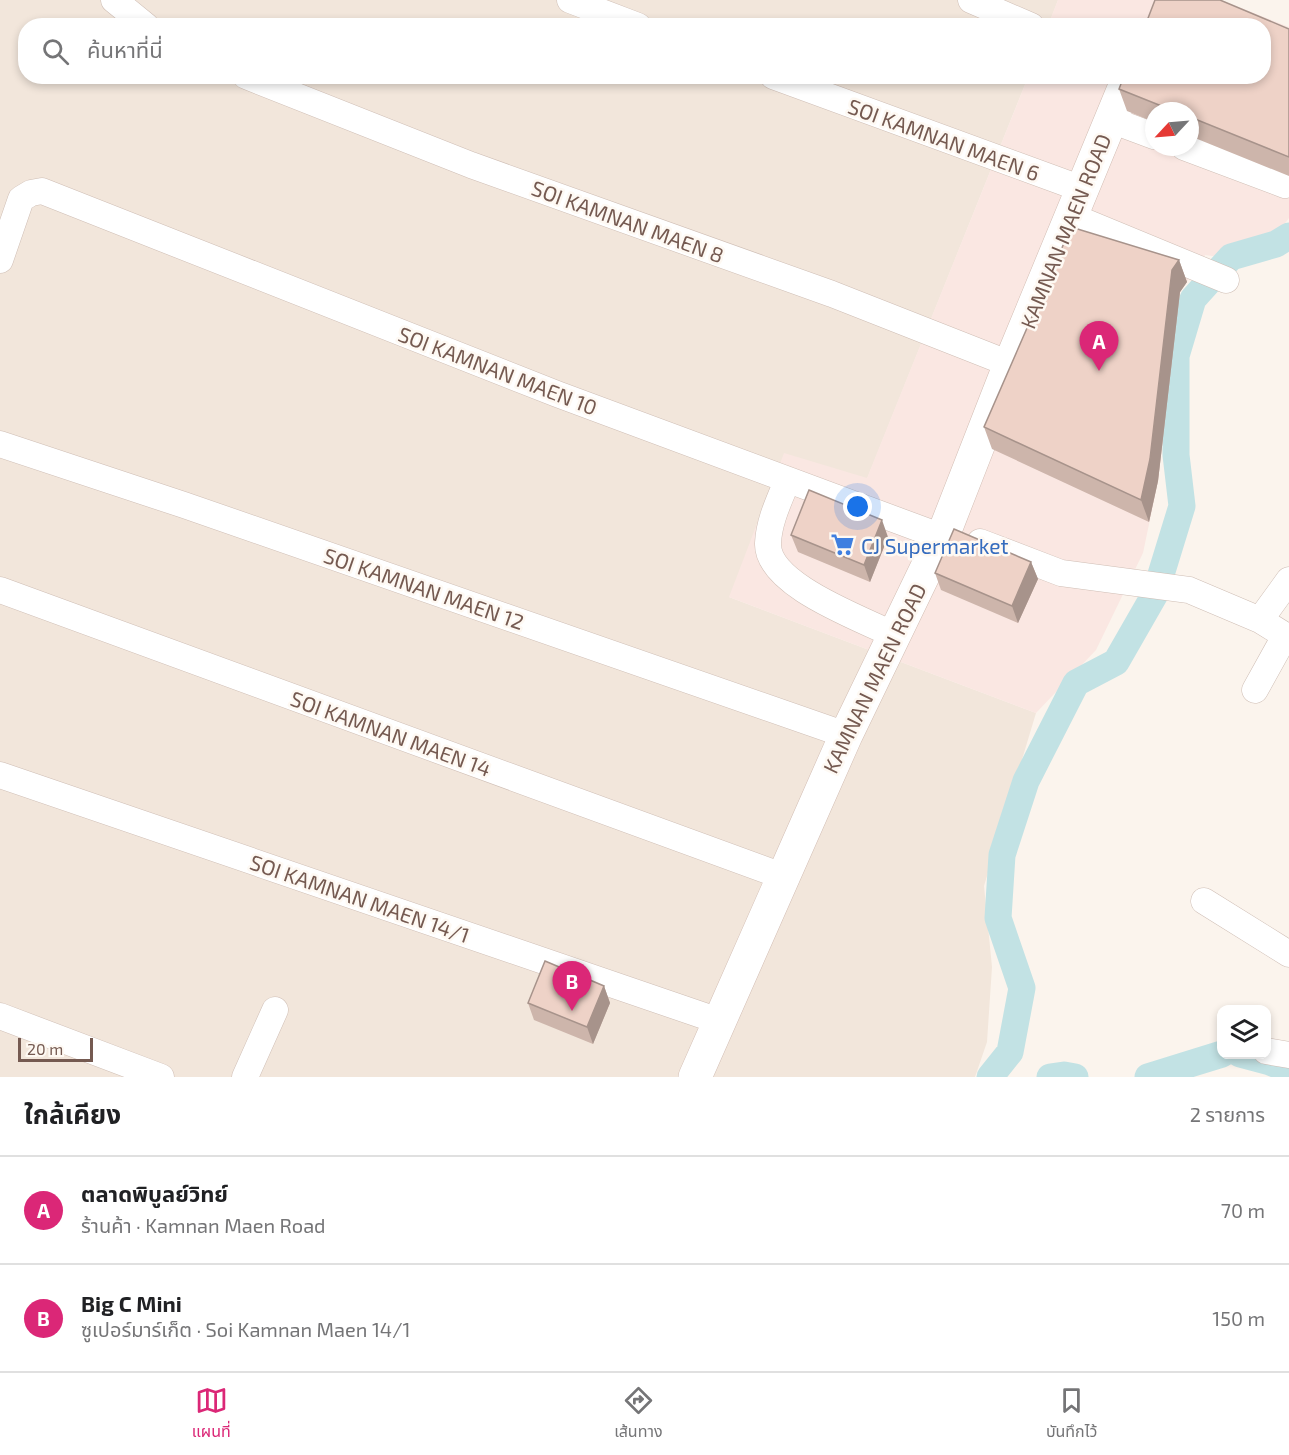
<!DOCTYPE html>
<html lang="th">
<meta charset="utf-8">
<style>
:root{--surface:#fff;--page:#f2f2f2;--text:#202124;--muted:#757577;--line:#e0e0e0;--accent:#db2777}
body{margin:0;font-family:"Exo 2","Noto Sans Thai",sans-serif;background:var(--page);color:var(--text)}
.controls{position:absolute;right:18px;bottom:18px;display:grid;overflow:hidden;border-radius:12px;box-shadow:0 3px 9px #0003}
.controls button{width:54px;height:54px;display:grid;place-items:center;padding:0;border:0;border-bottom:2px solid var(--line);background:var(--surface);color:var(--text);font:30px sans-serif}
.compass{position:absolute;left:1145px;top:102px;width:54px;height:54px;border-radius:50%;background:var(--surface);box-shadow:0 3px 9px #0003;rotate:244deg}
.scale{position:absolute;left:18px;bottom:15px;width:75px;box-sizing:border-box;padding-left:6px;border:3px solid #755a51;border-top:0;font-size:16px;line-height:21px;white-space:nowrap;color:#755a51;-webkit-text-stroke:4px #fef9f3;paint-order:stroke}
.you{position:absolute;left:858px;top:507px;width:21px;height:21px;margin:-15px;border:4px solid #fff;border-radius:50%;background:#1a73e8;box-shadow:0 0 0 9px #1a73e833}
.badge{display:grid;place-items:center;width:39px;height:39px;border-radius:50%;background:var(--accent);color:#fff;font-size:20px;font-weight:700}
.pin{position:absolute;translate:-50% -50px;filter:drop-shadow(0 2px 3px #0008)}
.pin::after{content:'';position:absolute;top:32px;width:21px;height:18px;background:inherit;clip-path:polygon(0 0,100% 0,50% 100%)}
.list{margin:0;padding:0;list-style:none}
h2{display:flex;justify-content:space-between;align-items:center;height:78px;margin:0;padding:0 24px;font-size:26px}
h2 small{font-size:20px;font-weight:400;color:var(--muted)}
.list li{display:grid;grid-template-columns:39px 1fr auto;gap:18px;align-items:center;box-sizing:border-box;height:108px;padding:0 24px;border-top:2px solid var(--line)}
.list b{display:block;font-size:22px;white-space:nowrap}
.list p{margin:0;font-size:20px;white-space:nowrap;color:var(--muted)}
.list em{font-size:20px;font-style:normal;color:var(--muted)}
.icon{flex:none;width:33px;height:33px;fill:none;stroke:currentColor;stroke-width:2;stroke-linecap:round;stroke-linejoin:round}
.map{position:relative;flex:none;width:1289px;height:1077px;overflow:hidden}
.search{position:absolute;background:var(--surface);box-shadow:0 3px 9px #0003;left:18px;right:18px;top:18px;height:66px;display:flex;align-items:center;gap:15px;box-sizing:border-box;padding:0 21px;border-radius:24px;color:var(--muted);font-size:22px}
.sheet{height:294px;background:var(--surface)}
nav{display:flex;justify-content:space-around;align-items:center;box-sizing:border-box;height:84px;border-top:2px solid var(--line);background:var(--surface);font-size:16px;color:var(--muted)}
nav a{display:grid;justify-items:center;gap:3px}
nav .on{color:var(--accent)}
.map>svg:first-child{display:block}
.residential{fill:#f2e6db}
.commercial{fill:#fae7e2;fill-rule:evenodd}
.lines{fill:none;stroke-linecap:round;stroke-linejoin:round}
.canal{stroke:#c2e2e4;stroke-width:27}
.street-casing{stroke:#cfbeb5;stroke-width:27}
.secondary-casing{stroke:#d2bdb3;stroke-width:34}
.street{stroke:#fff;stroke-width:26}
.secondary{stroke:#fff;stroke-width:33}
.wall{fill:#cdb5ab}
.shaded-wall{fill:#a7938b}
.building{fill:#eed2c7;stroke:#a7938b;stroke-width:1.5}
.labels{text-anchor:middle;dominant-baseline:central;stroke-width:5;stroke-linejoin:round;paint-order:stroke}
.street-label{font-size:21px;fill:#755a51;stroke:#fef9f3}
.shop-label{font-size:21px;fill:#366cbe;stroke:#fef9f3;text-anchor:start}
</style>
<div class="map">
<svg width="1289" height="1077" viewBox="0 0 1289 1077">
<rect width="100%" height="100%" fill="#fbf4ed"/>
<!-- residential -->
<path class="residential" d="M0,0H1058L1048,26H26V76L1028,77L867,479L729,597L1036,713L984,886L992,967L987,1042L975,1077H0Z"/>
<!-- commercial -->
<path class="commercial" d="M1058,0H1221L1289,27V218L1256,262L1205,255L1180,292L1158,481L1143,553L1096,650L1036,713L729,597L784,453L867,478L1028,77L1264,76V26L1048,25ZM1154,111H1190V147H1154Z"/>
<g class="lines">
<!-- canal -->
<path class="canal" d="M1240,1054L1270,1062L1289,1070
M990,1077L1010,1052L1022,988L998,918L1002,855L1026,781L1076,683L1116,662L1155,594L1182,506L1176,455V356L1193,299L1231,257L1276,244L1289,236
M1050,1077L1064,1075L1075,1077
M1148,1077L1222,1054"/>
<defs>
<path id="street" d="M114,0L146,26
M570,0L638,26
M971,0L1031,26
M246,76L471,165L832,294L1010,364
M773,76L1082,189
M1111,120L1154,136
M1184,147L1285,185
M1071,216L1226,280
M0,260L21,199L31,193L42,191L557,394L942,537
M0,444L184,505L846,735
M787,481C779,501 769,521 768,543C766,585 863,619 894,635
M980,542L1061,573L1189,590L1260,620L1289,638
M0,590L782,876
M1260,620L1289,580
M1255,690L1285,636
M0,775L719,1021
M1204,901L1289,954
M0,1016L161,1077
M1266,1051L1289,1055
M245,1077L275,1010"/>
<path id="secondary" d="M695,1077L846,735L946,528L1010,364L1129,76"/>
</defs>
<!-- street casing -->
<use href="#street" class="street-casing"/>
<!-- secondary casing -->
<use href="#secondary" class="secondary-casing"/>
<!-- street -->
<use href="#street" class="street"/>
<!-- secondary -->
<use href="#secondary" class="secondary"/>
</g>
<!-- wall -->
<path class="wall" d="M1289,29V176L1190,136V111H1154V122L1127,111L1119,89Z
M1179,260L1187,282L1180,292L1158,481L1149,522L992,449L984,427Z
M791,535L888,537L870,582L798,552Z
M1031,562L1038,579L1018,623L941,590L935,573Z
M604,986L610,1003L593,1044L534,1020L528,1003Z"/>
<!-- shaded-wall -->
<path class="shaded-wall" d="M1179,260L1187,282L1180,292L1158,481L1149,522L1141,500L1172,270Z
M882,520L888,537L870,582L864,565Z
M1031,562L1038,579L1018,623L1012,606Z
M604,986L610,1003L593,1044L587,1027Z"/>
<!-- building -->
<path class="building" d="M1155,0H1220L1289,29V157L1190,117V111H1174L1119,89L1124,76H1263V26H1145Z
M1071,227L1179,260L1172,270L1150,459L1141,500L984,427Z
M809,490L882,520L864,565L791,535Z
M954,529L1031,562L1012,606L935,573Z
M545,961L604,986L587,1027L528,1003Z"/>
<!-- icons -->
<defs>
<symbol id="supermarket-bare" viewBox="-9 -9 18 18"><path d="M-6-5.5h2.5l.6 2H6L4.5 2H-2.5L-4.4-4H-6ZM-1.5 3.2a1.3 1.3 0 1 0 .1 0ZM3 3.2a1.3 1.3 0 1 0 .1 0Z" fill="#3f7fe0" stroke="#fef9f3" stroke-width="2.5" paint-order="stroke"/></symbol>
</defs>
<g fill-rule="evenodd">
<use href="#supermarket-bare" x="826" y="528" width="33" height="33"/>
</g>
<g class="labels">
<!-- street labels -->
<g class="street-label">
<text transform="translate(944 139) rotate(20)">SOI KAMNAN MAEN 6</text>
<text transform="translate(628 221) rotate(20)">SOI KAMNAN MAEN 8</text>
<text transform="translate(1065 231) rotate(-68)">KAMNAN MAEN ROAD</text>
<text transform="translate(498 370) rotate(21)">SOI KAMNAN MAEN 10</text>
<text transform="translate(424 588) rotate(19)">SOI KAMNAN MAEN 12</text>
<text transform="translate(874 678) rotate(-64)">KAMNAN MAEN ROAD</text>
<text transform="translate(391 733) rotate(20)">SOI KAMNAN MAEN 14</text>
<text transform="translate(360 898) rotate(19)">SOI KAMNAN MAEN 14/1</text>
</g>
<!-- shop labels -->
<g class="shop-label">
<text x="861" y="545">CJ Supermarket</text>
</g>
</g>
</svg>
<div class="controls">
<button><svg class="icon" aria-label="layers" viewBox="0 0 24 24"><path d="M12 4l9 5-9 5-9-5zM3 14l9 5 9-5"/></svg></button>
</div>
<svg class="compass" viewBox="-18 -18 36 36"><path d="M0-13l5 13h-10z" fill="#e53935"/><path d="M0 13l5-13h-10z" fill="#757577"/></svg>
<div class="scale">20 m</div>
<div class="you"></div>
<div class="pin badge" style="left:1099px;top:371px">A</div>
<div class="pin badge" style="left:572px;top:1011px">B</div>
<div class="search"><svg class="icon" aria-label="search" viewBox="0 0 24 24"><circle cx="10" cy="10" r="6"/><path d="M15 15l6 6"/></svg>ค้นหาที่นี่</div>
</div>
<section class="sheet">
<h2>ใกล้เคียง<small>2 รายการ</small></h2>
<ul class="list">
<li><span class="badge">A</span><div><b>ตลาดพิบูลย์วิทย์</b><p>ร้านค้า · Kamnan Maen Road</p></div><em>70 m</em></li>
<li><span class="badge">B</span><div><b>Big C Mini</b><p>ซูเปอร์มาร์เก็ต · Soi Kamnan Maen 14/1</p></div><em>150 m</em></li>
</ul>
</section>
<nav>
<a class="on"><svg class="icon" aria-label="map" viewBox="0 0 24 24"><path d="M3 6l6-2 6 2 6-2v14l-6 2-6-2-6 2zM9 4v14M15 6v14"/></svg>แผนที่</a>
<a><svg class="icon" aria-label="directions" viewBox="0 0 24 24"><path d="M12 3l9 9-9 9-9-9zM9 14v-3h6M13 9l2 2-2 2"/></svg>เส้นทาง</a>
<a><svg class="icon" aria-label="saved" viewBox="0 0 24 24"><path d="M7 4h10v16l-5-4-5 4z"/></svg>บันทึกไว้</a>
</nav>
